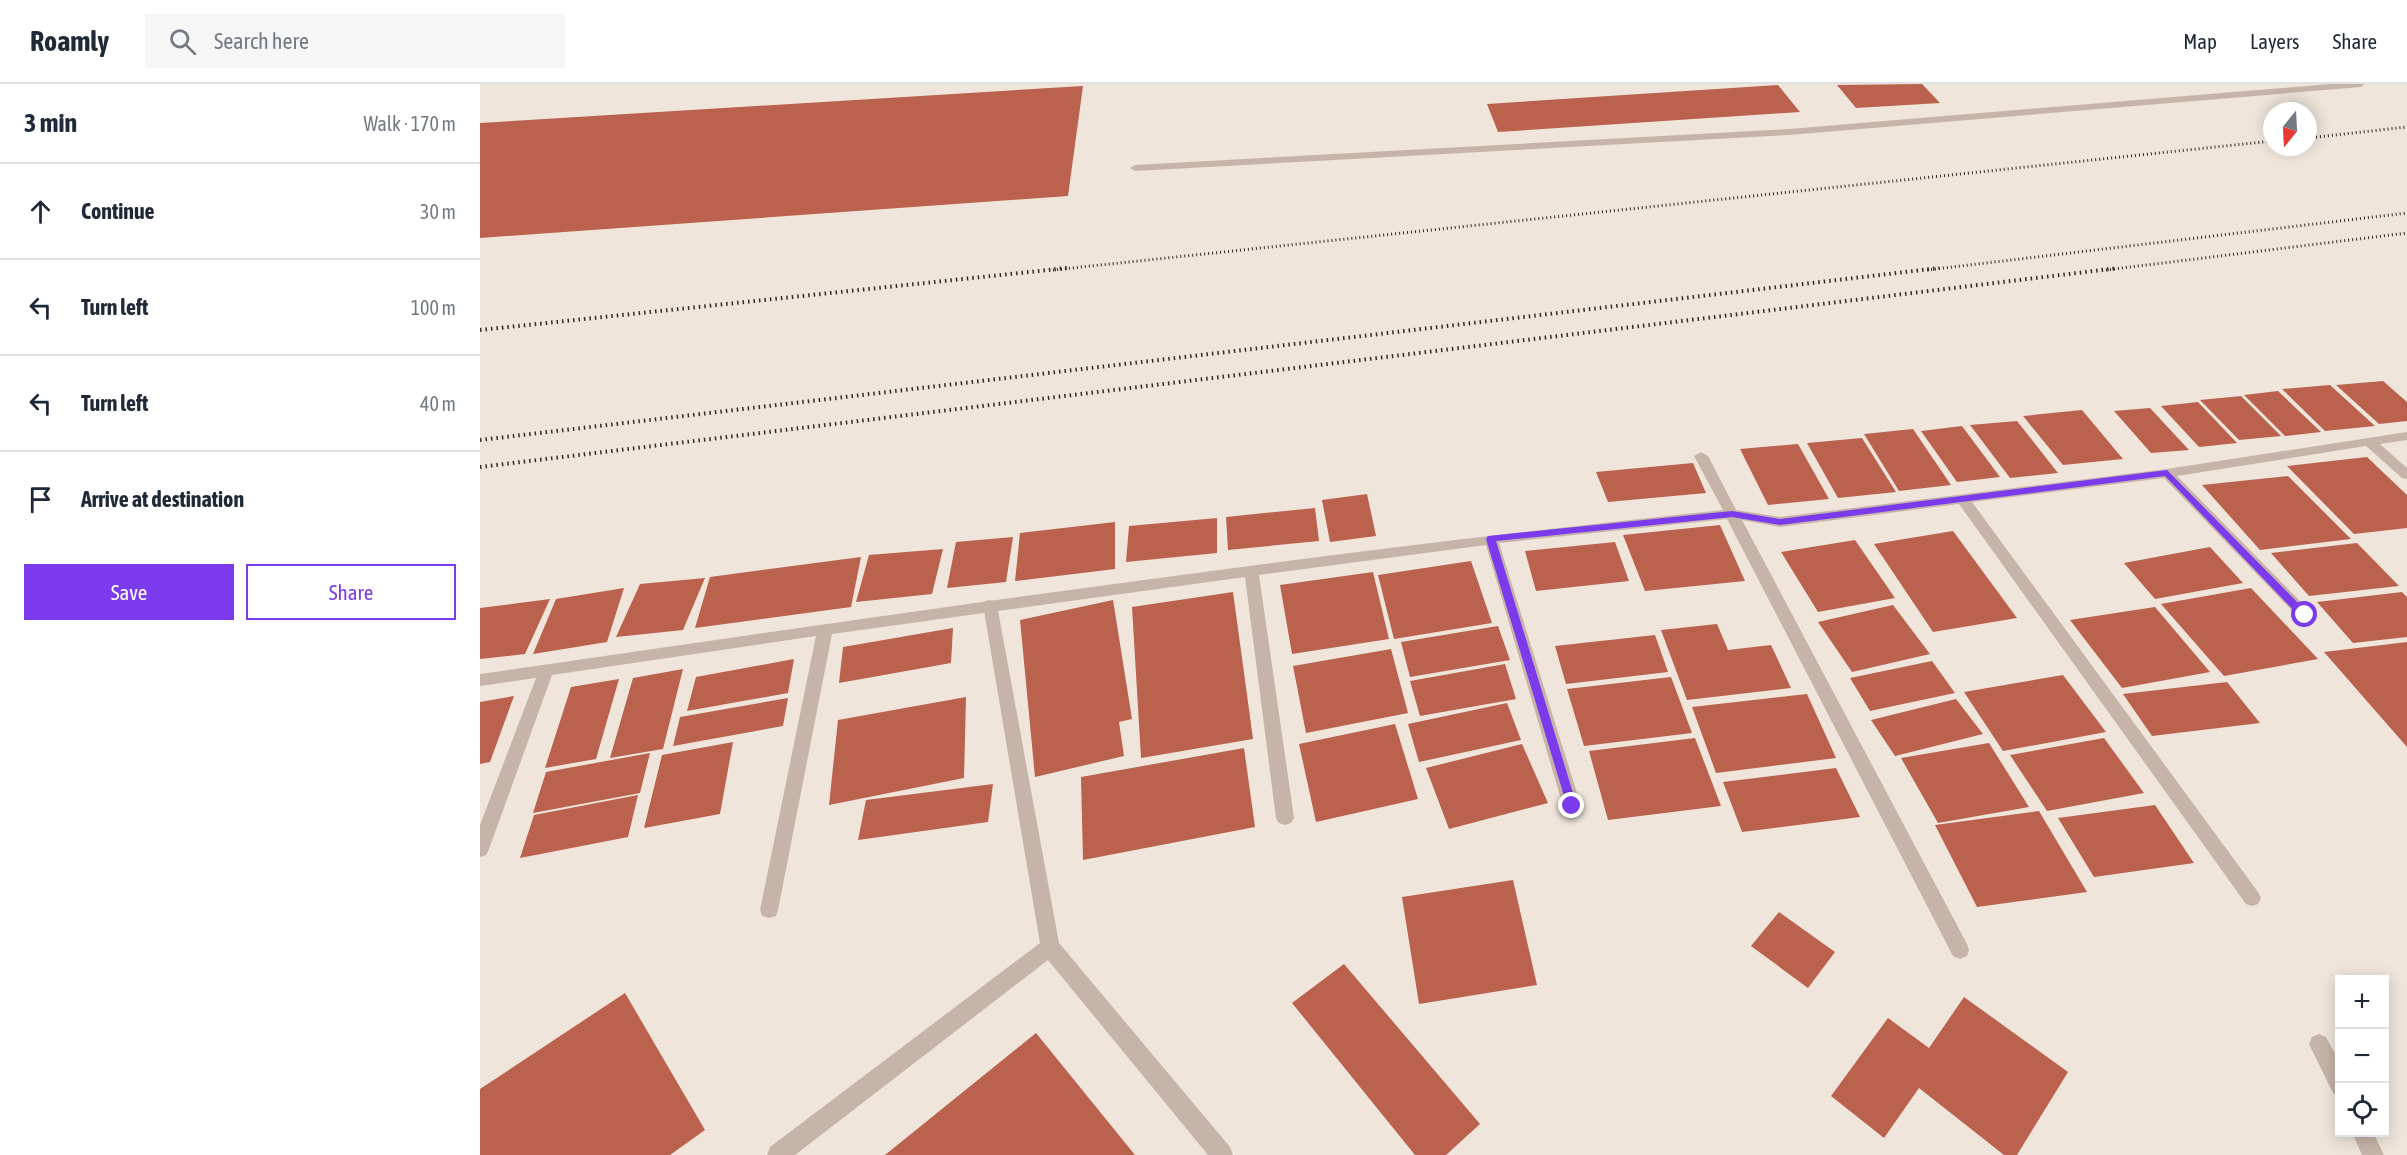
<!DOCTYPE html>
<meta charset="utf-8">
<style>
:root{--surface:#fff;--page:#f6f6f7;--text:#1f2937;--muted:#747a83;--line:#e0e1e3;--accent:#7c3aed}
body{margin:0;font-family:"Asap Condensed",sans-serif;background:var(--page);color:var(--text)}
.controls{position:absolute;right:18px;bottom:18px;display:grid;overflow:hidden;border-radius:0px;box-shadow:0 3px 15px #0003}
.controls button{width:54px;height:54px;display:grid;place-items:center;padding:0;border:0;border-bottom:2px solid var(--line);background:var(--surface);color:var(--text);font:30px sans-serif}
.compass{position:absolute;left:1783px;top:18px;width:54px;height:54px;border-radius:50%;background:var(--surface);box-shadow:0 3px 15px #0003;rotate:198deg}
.stop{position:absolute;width:18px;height:18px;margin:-14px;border:4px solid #7c3aed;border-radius:50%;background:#fff}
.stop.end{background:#7c3aed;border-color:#fff;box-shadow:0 2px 6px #0008}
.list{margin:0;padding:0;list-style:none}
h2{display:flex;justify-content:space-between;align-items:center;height:78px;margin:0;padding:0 24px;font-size:26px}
h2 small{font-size:20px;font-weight:400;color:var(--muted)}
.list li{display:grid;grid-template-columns:39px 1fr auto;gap:18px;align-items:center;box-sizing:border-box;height:96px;padding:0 24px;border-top:2px solid var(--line)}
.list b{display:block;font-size:22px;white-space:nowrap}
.list em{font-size:20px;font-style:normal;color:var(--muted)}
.actions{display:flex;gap:12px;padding:18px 24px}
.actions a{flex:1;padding:14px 0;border:2px solid var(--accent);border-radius:0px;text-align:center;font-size:21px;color:var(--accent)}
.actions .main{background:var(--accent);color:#fff}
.icon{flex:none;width:33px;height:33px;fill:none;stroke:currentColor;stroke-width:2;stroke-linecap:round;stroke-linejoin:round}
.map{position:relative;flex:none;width:1927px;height:1071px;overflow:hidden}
header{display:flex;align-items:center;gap:36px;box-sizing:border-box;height:84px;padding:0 30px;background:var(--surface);border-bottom:2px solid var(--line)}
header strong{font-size:28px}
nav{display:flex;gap:33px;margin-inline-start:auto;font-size:21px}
.search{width:420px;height:54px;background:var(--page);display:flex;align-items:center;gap:15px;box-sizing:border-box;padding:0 21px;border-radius:0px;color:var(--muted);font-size:22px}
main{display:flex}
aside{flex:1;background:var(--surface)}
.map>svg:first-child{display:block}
.building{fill:#ba624e}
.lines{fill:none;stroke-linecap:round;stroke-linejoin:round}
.service{fill:#c6b4a8;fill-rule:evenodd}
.minor{fill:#c6b4a8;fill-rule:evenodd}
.rail-far1{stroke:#342b28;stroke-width:3;stroke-dasharray:1 3;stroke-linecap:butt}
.rail{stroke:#342b28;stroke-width:4;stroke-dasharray:1.5 4;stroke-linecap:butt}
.route{fill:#7c3aed}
</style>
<header>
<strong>Roamly</strong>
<div class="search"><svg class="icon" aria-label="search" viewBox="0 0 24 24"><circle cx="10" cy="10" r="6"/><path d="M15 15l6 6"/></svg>Search here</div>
<nav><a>Map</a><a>Layers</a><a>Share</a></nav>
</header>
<main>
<aside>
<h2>3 min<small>Walk · 170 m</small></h2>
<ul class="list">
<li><svg class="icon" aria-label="ahead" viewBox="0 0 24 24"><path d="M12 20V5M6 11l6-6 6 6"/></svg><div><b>Continue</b></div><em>30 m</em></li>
<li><svg class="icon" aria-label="left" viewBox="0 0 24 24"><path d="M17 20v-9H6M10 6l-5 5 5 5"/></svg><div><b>Turn left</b></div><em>100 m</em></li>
<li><svg class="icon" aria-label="left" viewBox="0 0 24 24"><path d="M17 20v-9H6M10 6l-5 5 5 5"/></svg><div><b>Turn left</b></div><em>40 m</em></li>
<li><svg class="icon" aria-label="arrive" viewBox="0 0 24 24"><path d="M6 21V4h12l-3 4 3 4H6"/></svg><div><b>Arrive at destination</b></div></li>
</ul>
<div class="actions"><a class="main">Save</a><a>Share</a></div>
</aside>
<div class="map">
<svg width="1927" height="1071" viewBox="0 0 1927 1071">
<rect width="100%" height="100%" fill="#efe5db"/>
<!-- building -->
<path class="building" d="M1442,0L1460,19L1376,24L1357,1Z
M1298,1L1320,28L1018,48L1007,20Z
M603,2L588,112L0,154V39Z
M1903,297L1927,318V337L1899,340L1856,301Z
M1850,301L1895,342L1845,347L1802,305Z
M1798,307L1841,348L1805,352L1764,311Z
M1761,312L1801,352L1759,356L1720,316Z
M1718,318L1757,359L1719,363L1681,322Z
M1670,324L1709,366L1671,369L1634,327Z
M1602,326L1643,375L1583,381L1543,332Z
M1537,337L1578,389L1530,394L1490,341Z
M1482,342L1520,393L1477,398L1441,347Z
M1433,345L1471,401L1419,407L1384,350Z
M1382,354L1416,408L1358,414L1327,359Z
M1318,360L1349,415L1288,421L1260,365Z
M1887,373L1927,411V444L1874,450L1807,382Z
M1213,379L1226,409L1128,418L1116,388Z
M1808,392L1871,455L1780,466L1722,401Z
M887,410L896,452L850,458L842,416Z
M835,424L839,457L748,466L746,433Z
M737,434V469L646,478L649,442Z
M635,438V485L535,497L540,449Z
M1240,441L1265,497L1165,507L1143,451Z
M1473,447L1537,534L1453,548L1394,460Z
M533,453L526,498L467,504L476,458Z
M1375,456L1415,514L1338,528L1301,468Z
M1135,458L1149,497L1056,507L1045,467Z
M1877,459L1919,502L1829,512L1791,469Z
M1730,463L1763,499L1675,515L1644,479Z
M463,465L452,510L376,518L389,471Z
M381,473L371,523L215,544L230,493Z
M991,477L1012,539L914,555L898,491Z
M893,488L909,555L812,570L800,501Z
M225,494L203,546L136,553L160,500Z
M144,504L127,558L53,570L76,515Z
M1771,504L1838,575L1744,592L1681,520Z
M753,508L773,655L661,674L652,523Z
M1922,508L1927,513V553L1873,559L1837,518Z
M70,515L45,570L0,575V524Z
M633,516L652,635L639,638L644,672L555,693L540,536Z
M1413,521L1450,570L1372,588L1338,538Z
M1675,523L1730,588L1642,604L1590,536Z
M1237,540L1248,566L1291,561L1311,604L1207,616L1181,546Z
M1018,542L1030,576L930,593L921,558Z
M473,544L471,579L359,599L363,563Z
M1175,551L1188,588L1086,600L1075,562Z
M1927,558V663L1844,568Z
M911,565L928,629L826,649L813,582Z
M314,575L308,609L207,627L216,593Z
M1452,577L1475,609L1390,627L1370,594Z
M1025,580L1036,615L940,632L930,597Z
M203,585L183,665L130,674L153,594Z
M1583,591L1626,648L1523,667L1484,608Z
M1191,593L1212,649L1104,662L1087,605Z
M139,595L116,675L65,684L91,603Z
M1747,598L1780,639L1672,652L1643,610Z
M1327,610L1356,674L1236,689L1212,623Z
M34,612L10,678L0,680V618Z
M486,613L484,694L349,721L358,636Z
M308,614L303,642L193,662L200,633Z
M1476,615L1503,650L1415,672L1391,636Z
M1027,619L1041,656L939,678L928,640Z
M915,640L938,715L836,738L819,660Z
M1215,654L1241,722L1128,736L1109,667Z
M1624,654L1664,709L1567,727L1530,671Z
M253,658L240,730L164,744L182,671Z
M1509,659L1549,723L1458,739L1421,674Z
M1042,660L1068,719L969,745L946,684Z
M764,664L775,743L603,776L601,693Z
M170,669L160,709L53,729L66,688Z
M1356,684L1380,733L1262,748L1243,698Z
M513,700L508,738L378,756L386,716Z
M158,711L148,753L40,774L54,731Z
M1675,721L1714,779L1614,793L1578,734Z
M1559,727L1607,808L1497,823L1455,741Z
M1033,796L1057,901L939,920L922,813Z
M1299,828L1355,868L1328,904L1271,862Z
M864,880L1000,1040L966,1071H935L812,919Z
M145,909L225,1046L190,1071H0V1005Z
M1484,913L1588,988L1537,1071H1524L1439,1004L1404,1054L1351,1012L1408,934L1449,964Z
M556,949L655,1071H405Z"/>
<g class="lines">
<!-- service -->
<path class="service" d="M510,516L515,517L517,521L579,859L750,1063L753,1071H728L568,876L315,1071H287L290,1063L560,859L503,521L505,517Z
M1839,950L1846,953L1860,979V1012L1853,1009L1829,960L1832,953Z
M1872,1048H1893L1904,1071H1882Z"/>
<!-- minor -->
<path class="minor" d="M1850,0H1885L1881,3L1309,51L655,87L650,84L655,81L1309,45Z
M1927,348V356L1900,360L1927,384V395L1922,394L1886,362L1697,392L1830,527L1832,531L1830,535H1820L1684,394L1492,418L1778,808L1781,814L1778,820L1772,822L1766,820L1479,420L1300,443L1262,436L1487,860L1489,866L1487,872L1480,875L1473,872L1247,435L1019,459L1101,722L1098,727L1092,729L1086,727L1083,722L1006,461L779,491L814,734L811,739L805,741L799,739L796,734L765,493L352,550L298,826L296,832L289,834L282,832L280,826L336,552L72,591L9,765L6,771L0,773V741L56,594L0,602V590C414,530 827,469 1243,426L1214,372L1221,368L1228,372L1256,426L1300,433L1687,385Z"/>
<!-- rail-far1 -->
<path class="rail-far1" d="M1828,54L1927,43
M573,186L1792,57
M1447,186L1927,129
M1626,186L1927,149"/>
<!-- rail -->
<path class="rail" d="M0,246L587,184
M0,356L1459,184
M0,383L1638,184"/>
</g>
<!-- route -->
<path class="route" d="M1687,386L1828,529V534H1821L1685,392L1300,441L1252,433L1016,457L1097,722L1092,727L1088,725L1006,455L1008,452L1252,427L1300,435Z"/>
</svg>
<div class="controls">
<button>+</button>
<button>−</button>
<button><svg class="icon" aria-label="locate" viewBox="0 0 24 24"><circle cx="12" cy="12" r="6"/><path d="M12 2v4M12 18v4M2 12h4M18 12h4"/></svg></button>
</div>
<svg class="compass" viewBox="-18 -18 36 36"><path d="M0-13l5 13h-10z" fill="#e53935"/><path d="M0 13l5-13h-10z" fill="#747a83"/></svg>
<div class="stop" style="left:1825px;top:531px"></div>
<div class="stop end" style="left:1092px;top:722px"></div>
</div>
</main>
